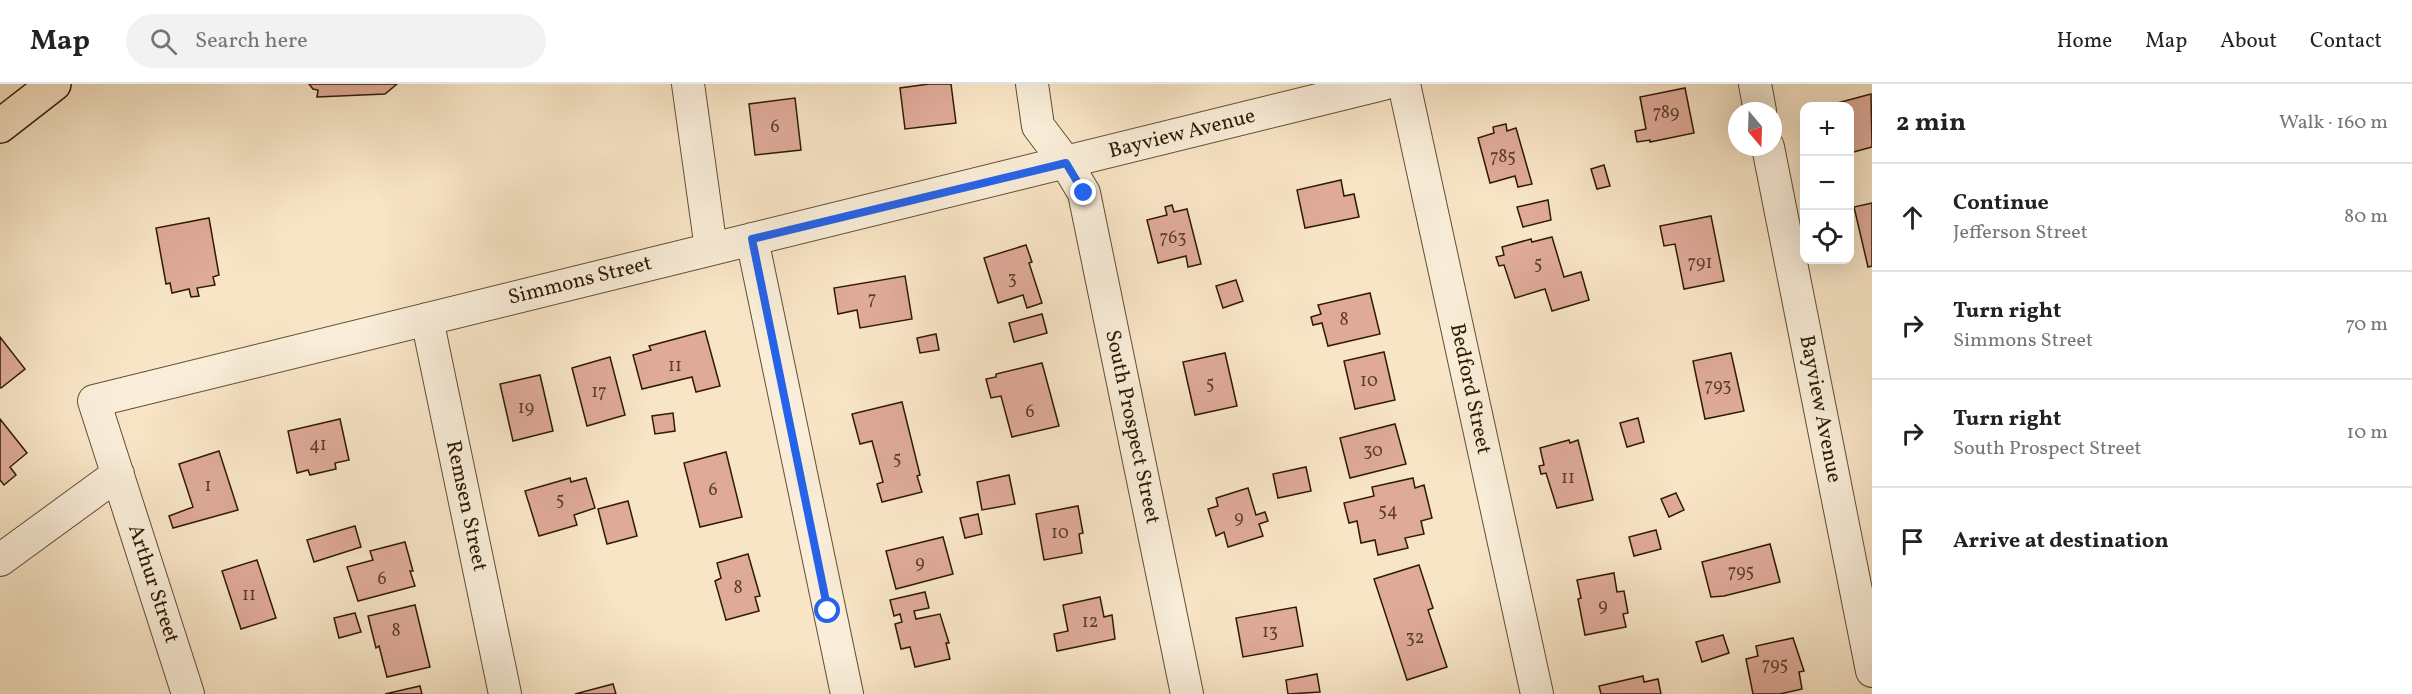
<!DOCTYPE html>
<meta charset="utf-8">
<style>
:root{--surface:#fff;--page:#f2f2f2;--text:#222;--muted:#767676;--line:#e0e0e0}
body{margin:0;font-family:Vollkorn,serif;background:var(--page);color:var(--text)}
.controls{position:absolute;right:18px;top:18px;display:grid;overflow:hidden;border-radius:12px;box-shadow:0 6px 24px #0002}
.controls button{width:54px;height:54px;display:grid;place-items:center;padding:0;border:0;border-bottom:2px solid var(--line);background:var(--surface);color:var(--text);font:30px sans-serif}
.compass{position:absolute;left:1728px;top:18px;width:54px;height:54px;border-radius:50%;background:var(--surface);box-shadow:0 6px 24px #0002;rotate:161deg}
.stop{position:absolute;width:18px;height:18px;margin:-14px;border:4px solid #2563eb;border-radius:50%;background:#fff}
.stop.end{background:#2563eb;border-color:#fff;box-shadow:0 2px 6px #0008}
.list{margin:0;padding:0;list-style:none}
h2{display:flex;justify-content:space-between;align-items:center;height:78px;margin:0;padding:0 24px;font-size:26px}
h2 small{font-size:20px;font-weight:400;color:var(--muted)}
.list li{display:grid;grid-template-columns:39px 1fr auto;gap:18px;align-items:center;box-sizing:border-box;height:108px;padding:0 24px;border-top:2px solid var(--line)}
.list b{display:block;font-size:22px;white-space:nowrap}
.list p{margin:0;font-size:20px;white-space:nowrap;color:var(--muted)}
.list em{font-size:20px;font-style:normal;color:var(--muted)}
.icon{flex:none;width:33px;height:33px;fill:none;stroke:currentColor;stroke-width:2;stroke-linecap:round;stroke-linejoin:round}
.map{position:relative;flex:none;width:1872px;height:610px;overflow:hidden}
header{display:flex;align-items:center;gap:36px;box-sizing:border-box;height:84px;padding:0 30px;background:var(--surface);border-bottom:2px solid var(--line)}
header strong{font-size:28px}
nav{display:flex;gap:33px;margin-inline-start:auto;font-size:21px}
.search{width:420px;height:54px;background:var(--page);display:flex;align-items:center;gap:15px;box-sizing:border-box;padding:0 21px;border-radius:33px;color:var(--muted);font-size:22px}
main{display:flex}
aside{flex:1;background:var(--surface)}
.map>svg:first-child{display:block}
.building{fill:#dfaa9a;stroke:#2f1b00;stroke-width:1.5}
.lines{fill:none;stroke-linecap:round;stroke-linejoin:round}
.street-casing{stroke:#614e32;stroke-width:34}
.highway-casing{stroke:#2f1b00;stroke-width:36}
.street{stroke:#faeeda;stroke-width:32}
.highway{stroke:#f8e5c6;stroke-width:33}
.route{stroke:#2563eb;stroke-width:8}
.labels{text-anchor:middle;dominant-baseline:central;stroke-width:4.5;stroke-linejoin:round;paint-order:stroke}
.number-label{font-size:18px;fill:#5b3f26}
.street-label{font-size:21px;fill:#2f1b00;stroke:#faeeda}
</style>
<header>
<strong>Map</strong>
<div class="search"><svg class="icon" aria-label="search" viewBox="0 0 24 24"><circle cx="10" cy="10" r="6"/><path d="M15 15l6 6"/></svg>Search here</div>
<nav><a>Home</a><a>Map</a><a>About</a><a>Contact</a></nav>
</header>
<main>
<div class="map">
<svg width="1872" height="610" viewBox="0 0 1872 610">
<rect width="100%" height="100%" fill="#f8e5c6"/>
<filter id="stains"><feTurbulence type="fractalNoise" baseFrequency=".00333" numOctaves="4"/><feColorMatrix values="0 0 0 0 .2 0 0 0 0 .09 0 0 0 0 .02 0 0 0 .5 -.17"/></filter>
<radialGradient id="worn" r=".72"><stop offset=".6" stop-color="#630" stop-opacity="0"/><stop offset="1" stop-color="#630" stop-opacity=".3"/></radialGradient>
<!-- building -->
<path class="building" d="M309,0H397L385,10L317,13L318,6L313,5Z
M929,0H951L956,39L905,45L900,4Z
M1685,4L1694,49L1650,58V56L1637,58L1635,47L1646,45L1640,13Z
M1871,10L1872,63L1850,69V22L1830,21Z
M795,14L801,66L755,71L749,20Z
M1506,40L1507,47L1516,44L1532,100L1518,103L1515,92L1490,99L1478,54L1494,49L1493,43Z
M1604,81L1610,102L1597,105L1591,85Z
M1341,96L1344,112L1354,110L1359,133L1305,144L1297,106Z
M1548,116L1551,136L1523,143L1517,123Z
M1872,119V182L1868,183L1854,123Z
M1172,121L1174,128L1187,125L1201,180L1188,183L1186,172L1158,179L1147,136L1167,131L1165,123Z
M1711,132L1724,197L1684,205L1675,160L1664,162L1660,142Z
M209,134L219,191L213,193L215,201L197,204L199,212L191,213L189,205L172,209L170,199L166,200L156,144Z
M1552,153L1564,193L1581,188L1589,216L1552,227L1545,205L1515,214L1504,181L1499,182L1496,173L1504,171L1502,163L1531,155L1532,158Z
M1026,161L1032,178L1029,179L1042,219L1027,224L1023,211L998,219L984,174Z
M905,192L912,235L860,244L857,226L838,230L834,204Z
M1236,196L1243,217L1223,224L1216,202Z
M1370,209L1380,250L1328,262L1322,239L1313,241L1311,233L1321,230L1318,221Z
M1042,230L1047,249L1014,258L1009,239Z
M705,247L720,302L696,308L692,293L642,305L633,271L651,266L649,262Z
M936,250L939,266L920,269L917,254Z
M0,253L25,285L1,304L0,303Z
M1384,268L1395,316L1355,325L1344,277Z
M1225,269L1237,322L1195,331L1183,278Z
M1731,269L1744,327L1705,335L1693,277Z
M610,273L625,331L587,342L572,284Z
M1042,279L1059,342L1012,353L1001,312L991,314L986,295L996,293V290Z
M540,291L553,347L513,357L500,300Z
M902,318L920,391L917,392L922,408L882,418L877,400L883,398L872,357L860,360L852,330Z
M673,329L675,347L655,350L652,332Z
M1638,334L1644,358L1627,363L1620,339Z
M0,335L27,369L10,383L16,391L4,401L0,396Z
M340,335L349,376L335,379L336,385L310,391L308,386L297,389L288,347Z
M1395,340L1406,380L1350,394L1340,354Z
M1569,356L1570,359L1578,356L1593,416L1557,424L1546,389L1541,390L1539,382L1544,381L1540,364Z
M219,367L238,426L173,444L169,432L193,423L179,380Z
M726,368L742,433L700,443L684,379Z
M1306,383L1311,407L1278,414L1273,390Z
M1009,391L1015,420L982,426L977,398Z
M570,394L571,398L586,394L595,424L574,431L577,441L539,452L525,407Z
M1413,394L1415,404L1424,401L1432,434L1421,437L1424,450L1405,454L1408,464L1378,471L1375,456L1361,459L1357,437L1349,439L1344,419L1374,412L1372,403Z
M1248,404L1256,431L1265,428L1268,437L1259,440L1263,452L1228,463L1224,448L1216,452L1208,425L1218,422L1216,414Z
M1676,409L1684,426L1669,433L1661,415Z
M628,417L637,452L607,460L598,425Z
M1078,422L1083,449L1079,450L1082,469L1044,476L1036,430Z
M978,430L982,450L965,454L960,434Z
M355,442L361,463L314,478L307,456Z
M1656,446L1661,465L1634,472L1629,453Z
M943,453L953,490L896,505L886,467Z
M405,458L413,487H410L415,502L358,517L347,483L373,476L370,467Z
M1770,460L1780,498L1724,512L1711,513L1702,478Z
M748,470L760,512L755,513L759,527L726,536L715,497L721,494L717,479Z
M257,476L276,534L241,545L222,487Z
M1419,481L1433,524L1428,526L1447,583L1407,596L1374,495Z
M1614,489L1617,508L1624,507L1628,529L1623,530L1626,543L1585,551L1578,515L1581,514L1577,496Z
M925,508L929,524L914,527L916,535L940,530L949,559H946L950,575L915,583L910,563L901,565L895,540L902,538L900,530L894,532L890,516Z
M1100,513L1104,533L1112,531L1115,555L1057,567L1054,550L1068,547L1063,521Z
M415,521L430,583L387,593L379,562L376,564L368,532Z
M1296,523L1303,562L1243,573L1236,534Z
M355,529L361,548L339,554L334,534Z
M1723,551L1729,569L1702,578L1696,558Z
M1793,554L1804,587L1799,588L1802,605L1780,610H1753L1746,575L1758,572L1756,562Z
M1317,590L1320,608L1288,610L1286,596Z
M1643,592L1644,598L1658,595L1661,610H1601L1599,602Z
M613,600L616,610H575Z
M420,602L422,610H385Z"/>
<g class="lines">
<defs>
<path id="street" d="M688,0L711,165
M1032,0L1038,42L1066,79L1084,109L1187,610
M1404,0L1537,610
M1755,0L1760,27
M1768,63L1872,587
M752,155L847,610
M427,235L505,610
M0,476L118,390
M188,610L94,317L1383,0"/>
<path id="highway" d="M0,42L54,0"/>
</defs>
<!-- street casing -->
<use href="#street" class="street-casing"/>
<!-- highway casing -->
<use href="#highway" class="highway-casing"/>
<!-- street -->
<use href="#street" class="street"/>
<!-- highway -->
<use href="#highway" class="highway"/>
</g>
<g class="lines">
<!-- route -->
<path class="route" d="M828,527L752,155L1066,79L1084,109"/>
</g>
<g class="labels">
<!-- number labels -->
<g class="number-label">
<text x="1666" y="29">789</text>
<text x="775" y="43">6</text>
<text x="1503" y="73">785</text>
<text x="1173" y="154">763</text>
<text x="1700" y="179">791</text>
<text x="1538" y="180">5</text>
<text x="1012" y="195">3</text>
<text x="872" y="215">7</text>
<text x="1344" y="236">8</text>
<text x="675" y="282">11</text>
<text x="1369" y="297">10</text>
<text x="1210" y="300">5</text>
<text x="1718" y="302">793</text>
<text x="599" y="308">17</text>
<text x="526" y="324">19</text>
<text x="1030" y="328">6</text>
<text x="318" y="361">41</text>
<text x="1373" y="367">30</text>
<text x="897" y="375">5</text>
<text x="1568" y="394">11</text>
<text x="208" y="402">1</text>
<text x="713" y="406">6</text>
<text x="560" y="416">5</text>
<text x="1388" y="427">54</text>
<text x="1239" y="434">9</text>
<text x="1060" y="449">10</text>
<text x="920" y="479">9</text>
<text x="1741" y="488">795</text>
<text x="382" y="495">6</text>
<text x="738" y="504">8</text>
<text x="249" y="511">11</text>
<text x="1603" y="522">9</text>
<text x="1090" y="538">12</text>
<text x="396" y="547">8</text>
<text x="1270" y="548">13</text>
<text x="1415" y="554">32</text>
<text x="1775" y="581">795</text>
</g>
<!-- street labels -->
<g class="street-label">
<text transform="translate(1182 50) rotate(-14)">Bayview Avenue</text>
<text transform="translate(580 197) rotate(-14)">Simmons Street</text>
<text transform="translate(1470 305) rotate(78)">Bedford Street</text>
<text transform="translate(1820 325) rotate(79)">Bayview Avenue</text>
<text transform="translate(1132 343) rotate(78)">South Prospect Street</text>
<text transform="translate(466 422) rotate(78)">Remsen Street</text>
<text transform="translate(153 500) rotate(72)">Arthur Street</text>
</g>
</g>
<rect width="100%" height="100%" filter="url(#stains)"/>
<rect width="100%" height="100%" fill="url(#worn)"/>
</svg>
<div class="controls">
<button>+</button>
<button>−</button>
<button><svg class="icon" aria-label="locate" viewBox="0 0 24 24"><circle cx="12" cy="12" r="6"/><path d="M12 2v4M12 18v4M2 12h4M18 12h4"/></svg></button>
</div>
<svg class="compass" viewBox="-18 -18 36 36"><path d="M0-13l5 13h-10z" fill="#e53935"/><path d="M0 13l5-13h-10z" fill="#767676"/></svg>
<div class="stop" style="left:828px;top:527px"></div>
<div class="stop end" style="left:1084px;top:109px"></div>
</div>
<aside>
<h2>2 min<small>Walk · 160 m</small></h2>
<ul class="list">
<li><svg class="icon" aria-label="ahead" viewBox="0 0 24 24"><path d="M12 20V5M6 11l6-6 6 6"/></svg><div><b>Continue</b><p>Jefferson Street</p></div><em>80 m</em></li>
<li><svg class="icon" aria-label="right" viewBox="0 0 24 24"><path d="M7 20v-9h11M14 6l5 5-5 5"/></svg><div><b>Turn right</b><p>Simmons Street</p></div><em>70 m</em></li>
<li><svg class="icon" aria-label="right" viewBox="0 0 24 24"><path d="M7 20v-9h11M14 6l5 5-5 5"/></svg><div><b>Turn right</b><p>South Prospect Street</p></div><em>10 m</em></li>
<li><svg class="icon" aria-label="arrive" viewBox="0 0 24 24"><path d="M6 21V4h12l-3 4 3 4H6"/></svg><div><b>Arrive at destination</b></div></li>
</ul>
</aside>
</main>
